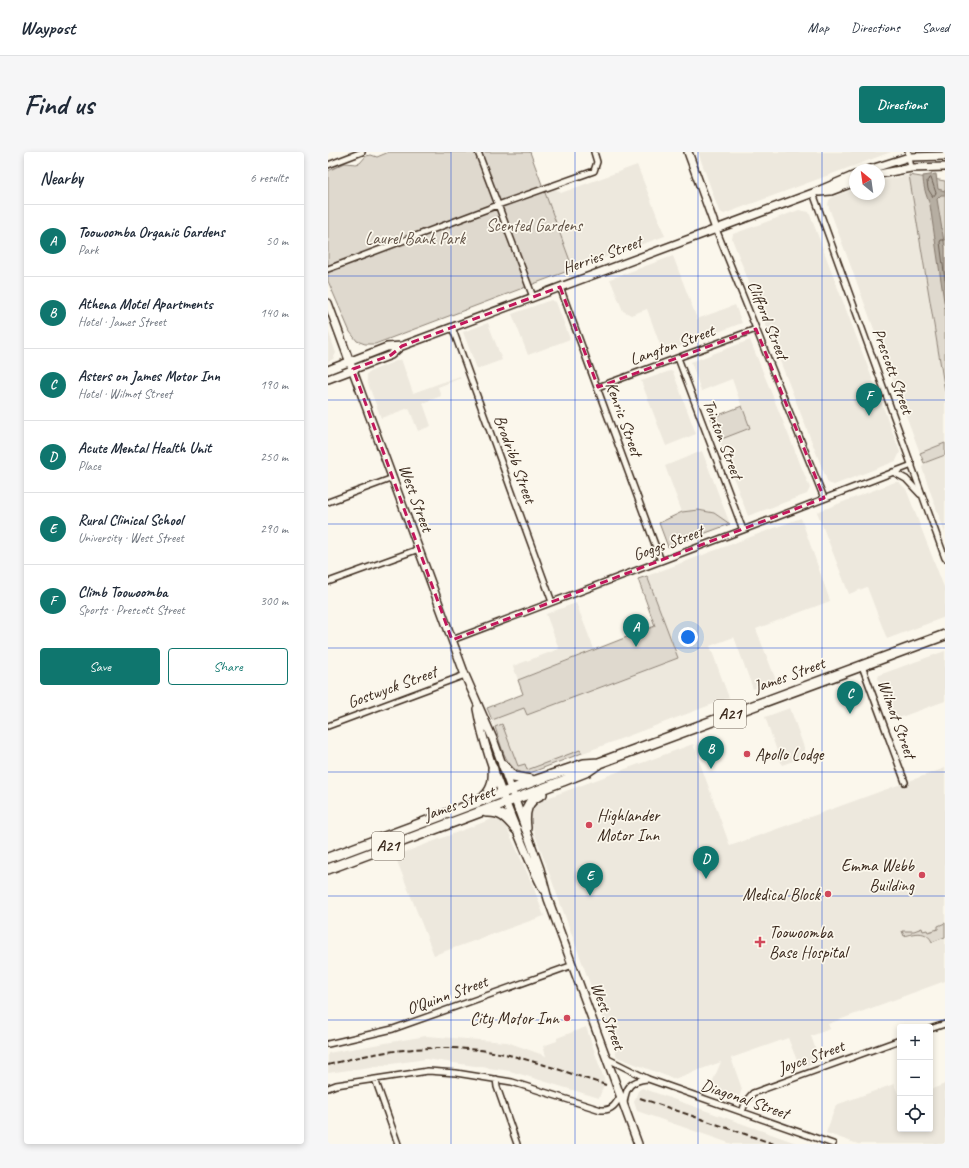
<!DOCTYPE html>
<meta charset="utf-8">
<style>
:root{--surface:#fff;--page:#f6f6f7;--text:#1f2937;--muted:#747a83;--line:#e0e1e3;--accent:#0f766e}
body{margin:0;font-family:Caveat,sans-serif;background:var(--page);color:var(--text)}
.controls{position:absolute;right:12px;bottom:12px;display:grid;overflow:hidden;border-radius:4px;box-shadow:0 2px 6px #0003}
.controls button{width:36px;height:36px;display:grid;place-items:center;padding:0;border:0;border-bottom:1px solid var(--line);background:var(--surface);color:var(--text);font:20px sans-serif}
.compass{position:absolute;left:521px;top:12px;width:36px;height:36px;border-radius:50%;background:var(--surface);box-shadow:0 2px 6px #0003;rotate:331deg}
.you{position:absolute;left:360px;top:485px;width:14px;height:14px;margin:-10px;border:3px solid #fff;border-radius:50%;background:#1a73e8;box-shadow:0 0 0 6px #1a73e833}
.badge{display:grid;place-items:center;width:26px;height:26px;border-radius:50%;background:var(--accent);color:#fff;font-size:13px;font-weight:700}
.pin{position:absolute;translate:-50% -33px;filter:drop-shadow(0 1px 2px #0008)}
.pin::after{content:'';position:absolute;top:21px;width:14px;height:12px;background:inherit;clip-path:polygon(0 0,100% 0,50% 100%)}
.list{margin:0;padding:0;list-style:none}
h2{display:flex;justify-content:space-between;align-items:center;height:52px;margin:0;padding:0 16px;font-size:17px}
h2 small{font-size:13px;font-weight:400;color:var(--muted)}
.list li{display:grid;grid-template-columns:26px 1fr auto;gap:12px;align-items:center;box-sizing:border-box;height:72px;padding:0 16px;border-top:1px solid var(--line)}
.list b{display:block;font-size:15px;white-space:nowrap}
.list p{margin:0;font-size:13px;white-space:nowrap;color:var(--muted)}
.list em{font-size:13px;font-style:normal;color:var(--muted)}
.actions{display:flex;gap:8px;padding:12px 16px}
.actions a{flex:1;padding:9px 0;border:1px solid var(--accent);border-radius:4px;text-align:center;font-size:14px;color:var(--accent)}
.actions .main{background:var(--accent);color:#fff}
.icon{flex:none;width:22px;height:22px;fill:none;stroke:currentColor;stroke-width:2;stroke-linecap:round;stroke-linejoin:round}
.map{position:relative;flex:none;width:617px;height:992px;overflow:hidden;border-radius:4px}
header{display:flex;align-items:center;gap:24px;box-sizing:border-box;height:56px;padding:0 20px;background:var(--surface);border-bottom:1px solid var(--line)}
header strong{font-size:19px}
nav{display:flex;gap:22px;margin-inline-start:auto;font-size:14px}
.intro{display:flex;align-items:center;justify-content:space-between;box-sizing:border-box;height:96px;padding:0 24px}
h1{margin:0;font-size:28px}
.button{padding:10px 18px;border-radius:4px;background:var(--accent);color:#fff;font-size:14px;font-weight:700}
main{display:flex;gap:24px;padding:0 24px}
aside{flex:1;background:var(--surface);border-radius:4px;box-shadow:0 2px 6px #0003}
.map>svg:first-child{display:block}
.built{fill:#ede8dd}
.green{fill:#dfd9ce;stroke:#8d8276}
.water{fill:#b6aea2;stroke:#85796d}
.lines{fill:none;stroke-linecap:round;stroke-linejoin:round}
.shore{stroke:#6c5f53;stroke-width:1}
.street-casing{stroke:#3b2a1e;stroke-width:8}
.secondary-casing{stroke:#3b2a1e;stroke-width:10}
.highway-casing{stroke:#3b2a1e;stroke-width:12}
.street{stroke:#fbf7ec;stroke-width:5}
.secondary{stroke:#fbf7ec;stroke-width:7}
.highway{stroke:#fbf7ec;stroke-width:9}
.rail{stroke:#3b2a1e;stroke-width:2;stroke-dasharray:6 3;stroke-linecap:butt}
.marked{fill:none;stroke:#c2185b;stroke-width:3;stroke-dasharray:8 5;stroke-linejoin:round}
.grid{fill:none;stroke:#1d4ed8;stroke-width:1;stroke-opacity:0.55}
.poi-dot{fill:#d1495b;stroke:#fbf7ec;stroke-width:1.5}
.labels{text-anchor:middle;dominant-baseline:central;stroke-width:3.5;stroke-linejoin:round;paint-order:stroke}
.shield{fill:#fbf7ec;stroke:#75685c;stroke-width:1}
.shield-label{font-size:16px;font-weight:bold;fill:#3b2a1e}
.park-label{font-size:17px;fill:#64564a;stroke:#fbf7ec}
.street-label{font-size:17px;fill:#3b2a1e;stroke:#fbf7ec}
.poi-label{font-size:17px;fill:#3b2a1e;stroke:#fbf7ec;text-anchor:start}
</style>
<header>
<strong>Waypost</strong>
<nav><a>Map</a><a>Directions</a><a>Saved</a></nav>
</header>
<div class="intro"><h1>Find us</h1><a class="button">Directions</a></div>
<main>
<aside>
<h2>Nearby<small>6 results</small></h2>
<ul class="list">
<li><span class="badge">A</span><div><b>Toowoomba Organic Gardens</b><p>Park</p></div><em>50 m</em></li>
<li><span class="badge">B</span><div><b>Athena Motel Apartments</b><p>Hotel · James Street</p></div><em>140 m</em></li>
<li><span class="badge">C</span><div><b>Asters on James Motor Inn</b><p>Hotel · Wilmot Street</p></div><em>190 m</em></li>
<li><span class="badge">D</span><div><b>Acute Mental Health Unit</b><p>Place</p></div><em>250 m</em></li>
<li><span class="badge">E</span><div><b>Rural Clinical School</b><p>University · West Street</p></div><em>290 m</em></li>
<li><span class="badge">F</span><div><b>Climb Toowoomba</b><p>Sports · Prescott Street</p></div><em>300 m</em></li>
</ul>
<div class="actions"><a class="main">Save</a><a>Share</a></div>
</aside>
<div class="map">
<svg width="617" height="992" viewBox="0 0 617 992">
<rect width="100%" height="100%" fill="#fbf7ec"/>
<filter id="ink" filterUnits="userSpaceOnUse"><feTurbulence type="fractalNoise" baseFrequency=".025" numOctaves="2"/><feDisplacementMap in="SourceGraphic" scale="8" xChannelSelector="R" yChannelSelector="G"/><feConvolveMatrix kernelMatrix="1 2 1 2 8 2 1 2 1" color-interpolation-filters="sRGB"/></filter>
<g filter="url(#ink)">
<!-- built -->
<path class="built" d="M370,0H563L396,62L391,59Z
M309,13L337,84L245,117L217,40L226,36L233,41Z
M581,23L617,239V291L592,301L500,53L501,48L506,44L527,37V42H551V29Z
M471,58L481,60L572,300L568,309L506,333L500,331L404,87L405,82Z
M345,104L369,167L407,153L414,171L335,201L319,157L303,163L295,159L282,127Z
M223,148L228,150L242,187L200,203L184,162Z
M160,171L174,208L149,217L135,180Z
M0,178L8,201L5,207L0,210Z
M422,188L482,336L479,342L420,364L391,288L422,276L410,244L404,227L373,239L363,210Z
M73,207L85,241L132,224L133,226L110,235L113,244L95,251L103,274L90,279L81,256L53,266L39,229V222L41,220Z
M342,219L345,220L368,282L338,294L313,229Z
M374,299L402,372L386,361L370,358L354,360L337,314Z
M617,303V381L594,316L596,311Z
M567,330H571L578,337L614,430L617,437V465L559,487L539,435L521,442L489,360Z
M473,366L502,449L428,477L448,528L425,537L406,485L382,494L401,546L202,621H193L184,616L177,604L164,568L196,556L199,563L350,506L319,424Z
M248,451L266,497L190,528L185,514L231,497L218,462Z
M617,499V549L565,568L550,526L551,523Z
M462,556L479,604L454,613L437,565Z
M365,592L402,694L617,616V829L500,872L502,877L483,884L492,909L472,916L460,886L403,906L414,937L411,945L404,949L380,940L393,910L346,927L289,905L203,672L202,665V661L209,651L219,646Z
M164,667L172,669L178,674L205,734L216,764L106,803L67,704Z
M258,875L277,930L271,946L182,919L98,907L0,921V901L98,884L179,890L218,904L215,894L229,889V886Z
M566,932L572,947V977H602V938L617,932V992H530L498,981L508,953Z
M314,936L471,992H404L309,959L306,950L310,939Z"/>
<!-- green -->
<path class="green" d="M61,0H202L245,117L47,192H37L29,189L22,180L0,129V19L17,11L28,12L32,11L38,4L43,3L49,5Z
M581,23L617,29V239Z
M414,254L422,276L391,288L383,266Z
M617,291V303L596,311L592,301Z
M370,358L386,361L402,372L340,395L331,371L354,360Z
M319,424L350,506L199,563L196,556L164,568L159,556L195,542L190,528L327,474L310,427Z
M174,572L190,614L197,612L199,618L252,598L254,601L202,621C178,624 173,592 167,575Z
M617,771V785L604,790C599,778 586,781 576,784L574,779H586L594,776L595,779L599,778L600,780L610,777V774Z"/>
<!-- water -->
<path class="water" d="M608,22L610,37L617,39V43H613L609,47L617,96V156L602,53C598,43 595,34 595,24Z"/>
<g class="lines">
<!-- shore -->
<path class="shore" d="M603,26L608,41L605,45L600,37L599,29Z
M617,88H613L612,90L617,128"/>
<defs>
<path id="street" d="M150,0L205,145
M580,0L583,16
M0,13L34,0
M485,41L617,406
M388,77L496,346
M0,117L170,53L266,19L269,10L266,0
M232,135L333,409
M124,175L224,450
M350,206L415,378
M270,235L428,177
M565,320L578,327L592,342
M0,350L65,326
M0,430L91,397
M124,488L415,378L584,313
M534,514L577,630
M0,574L137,523
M602,877L617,872
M0,892L65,877L245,813
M280,907L320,927L505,992
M47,927L70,992
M168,927L169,935L189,992
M0,936L8,933L100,919L128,921L184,930L273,958C284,959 288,952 293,943
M296,951C298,934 303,929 319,927
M414,960L418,949L425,941L572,888"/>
<path id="secondary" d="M360,0L388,77
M540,18L581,5L617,4
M551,22L583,16L617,15
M491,40L503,39L527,30
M0,151L137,523L165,587L212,717L220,747L310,992
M0,218L59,195L74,194L485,41L527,23
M0,227L63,203L73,194
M149,557C155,591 167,623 179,654C190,682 201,710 215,737"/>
<path id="highway" d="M175,613L185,625L203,628
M153,648C164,639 166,631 165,617
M158,660C173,659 179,666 188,677
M198,676C196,660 198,649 214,642
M0,706L209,628L256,612L271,611L617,483
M0,717L235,629L260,619L270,612"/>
</defs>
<!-- street casing -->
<use href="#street" class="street-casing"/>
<!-- secondary casing -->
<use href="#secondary" class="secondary-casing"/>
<!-- highway casing -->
<use href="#highway" class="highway-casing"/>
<!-- street -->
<use href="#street" class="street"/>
<!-- secondary -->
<use href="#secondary" class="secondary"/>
<!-- highway -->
<use href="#highway" class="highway"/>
<!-- rail -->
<path class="rail" d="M0,913C57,896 123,890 181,903C214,911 246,923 278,933
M312,946L446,992"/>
</g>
</g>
<!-- marked area -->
<path class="marked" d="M232,135L270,235L428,177L496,346L124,488L25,217L63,203L74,194Z"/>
<!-- grid -->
<path class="grid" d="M123,0V992M247,0V992M370,0V992M494,0V992M0,124H617M0,248H617M0,372H617M0,496H617M0,620H617M0,744H617M0,868H617"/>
<!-- markers -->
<g class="poi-dot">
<circle cx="419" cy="602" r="4"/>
<circle cx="261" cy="673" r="4"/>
<circle cx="594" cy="723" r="4"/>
<circle cx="500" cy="742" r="4"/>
<path d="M430 784h4v4h4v4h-4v4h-4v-4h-4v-4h4z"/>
<circle cx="239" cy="866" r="4"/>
</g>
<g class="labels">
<!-- shield labels -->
<g class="shield">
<rect x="386" y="548" width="32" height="28" rx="3"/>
<rect x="44" y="680" width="32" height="28" rx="3"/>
</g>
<g class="shield-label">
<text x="402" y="562">A21</text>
<text x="60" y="694">A21</text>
</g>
<!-- park labels -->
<g class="park-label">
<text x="206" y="73">Scented Gardens</text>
<text x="87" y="86">Laurel Bank Park</text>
</g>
<!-- street labels -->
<g class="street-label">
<text transform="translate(274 103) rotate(-20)">Herries Street</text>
<text transform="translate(440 168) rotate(68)">Clifford Street</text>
<text transform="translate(344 193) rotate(-20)">Langton Street</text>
<text transform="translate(565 219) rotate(70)">Prescott Street</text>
<text transform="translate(296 267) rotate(70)">Kenric Street</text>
<text transform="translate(395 287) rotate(69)">Tointon Street</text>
<text transform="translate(187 307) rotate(70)">Brodribb Street</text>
<text transform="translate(88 346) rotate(70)">West Street</text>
<text transform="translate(340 391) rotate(-20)">Goggs Street</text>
<text transform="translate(461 523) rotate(-20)">James Street</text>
<text transform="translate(64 535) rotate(-20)">Gostwyck Street</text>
<text transform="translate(569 567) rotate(70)">Wilmot Street</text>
<text transform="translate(131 651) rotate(-20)">James Street</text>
<text transform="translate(119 843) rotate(-20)">O'Quinn Street</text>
<text transform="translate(280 864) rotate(70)">West Street</text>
<text transform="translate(483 905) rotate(-20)">Joyce Street</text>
<text transform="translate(417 947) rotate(19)">Diagonal Street</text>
</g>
<!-- poi labels -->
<g class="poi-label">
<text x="427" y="602">Apollo Lodge</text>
<text x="269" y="663">Highlander<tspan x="269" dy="20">Motor Inn</tspan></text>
<text x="586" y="713" text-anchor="end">Emma Webb<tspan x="586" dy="20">Building</tspan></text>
<text x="492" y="742" text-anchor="end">Medical Block</text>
<text x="441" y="780">Toowoomba<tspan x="441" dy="20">Base Hospital</tspan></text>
<text x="231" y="866" text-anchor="end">City Motor Inn</text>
</g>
</g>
</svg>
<div class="controls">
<button>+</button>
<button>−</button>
<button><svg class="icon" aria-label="locate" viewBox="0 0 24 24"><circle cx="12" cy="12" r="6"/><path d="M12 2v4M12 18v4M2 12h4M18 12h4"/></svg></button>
</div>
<svg class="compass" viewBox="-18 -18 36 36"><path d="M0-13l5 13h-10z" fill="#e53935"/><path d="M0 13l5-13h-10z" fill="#747a83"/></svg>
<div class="you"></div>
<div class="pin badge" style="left:308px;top:495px">A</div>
<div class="pin badge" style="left:383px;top:617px">B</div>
<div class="pin badge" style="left:522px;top:562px">C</div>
<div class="pin badge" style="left:378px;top:727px">D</div>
<div class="pin badge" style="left:262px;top:744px">E</div>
<div class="pin badge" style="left:541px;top:264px">F</div>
</div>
</main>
